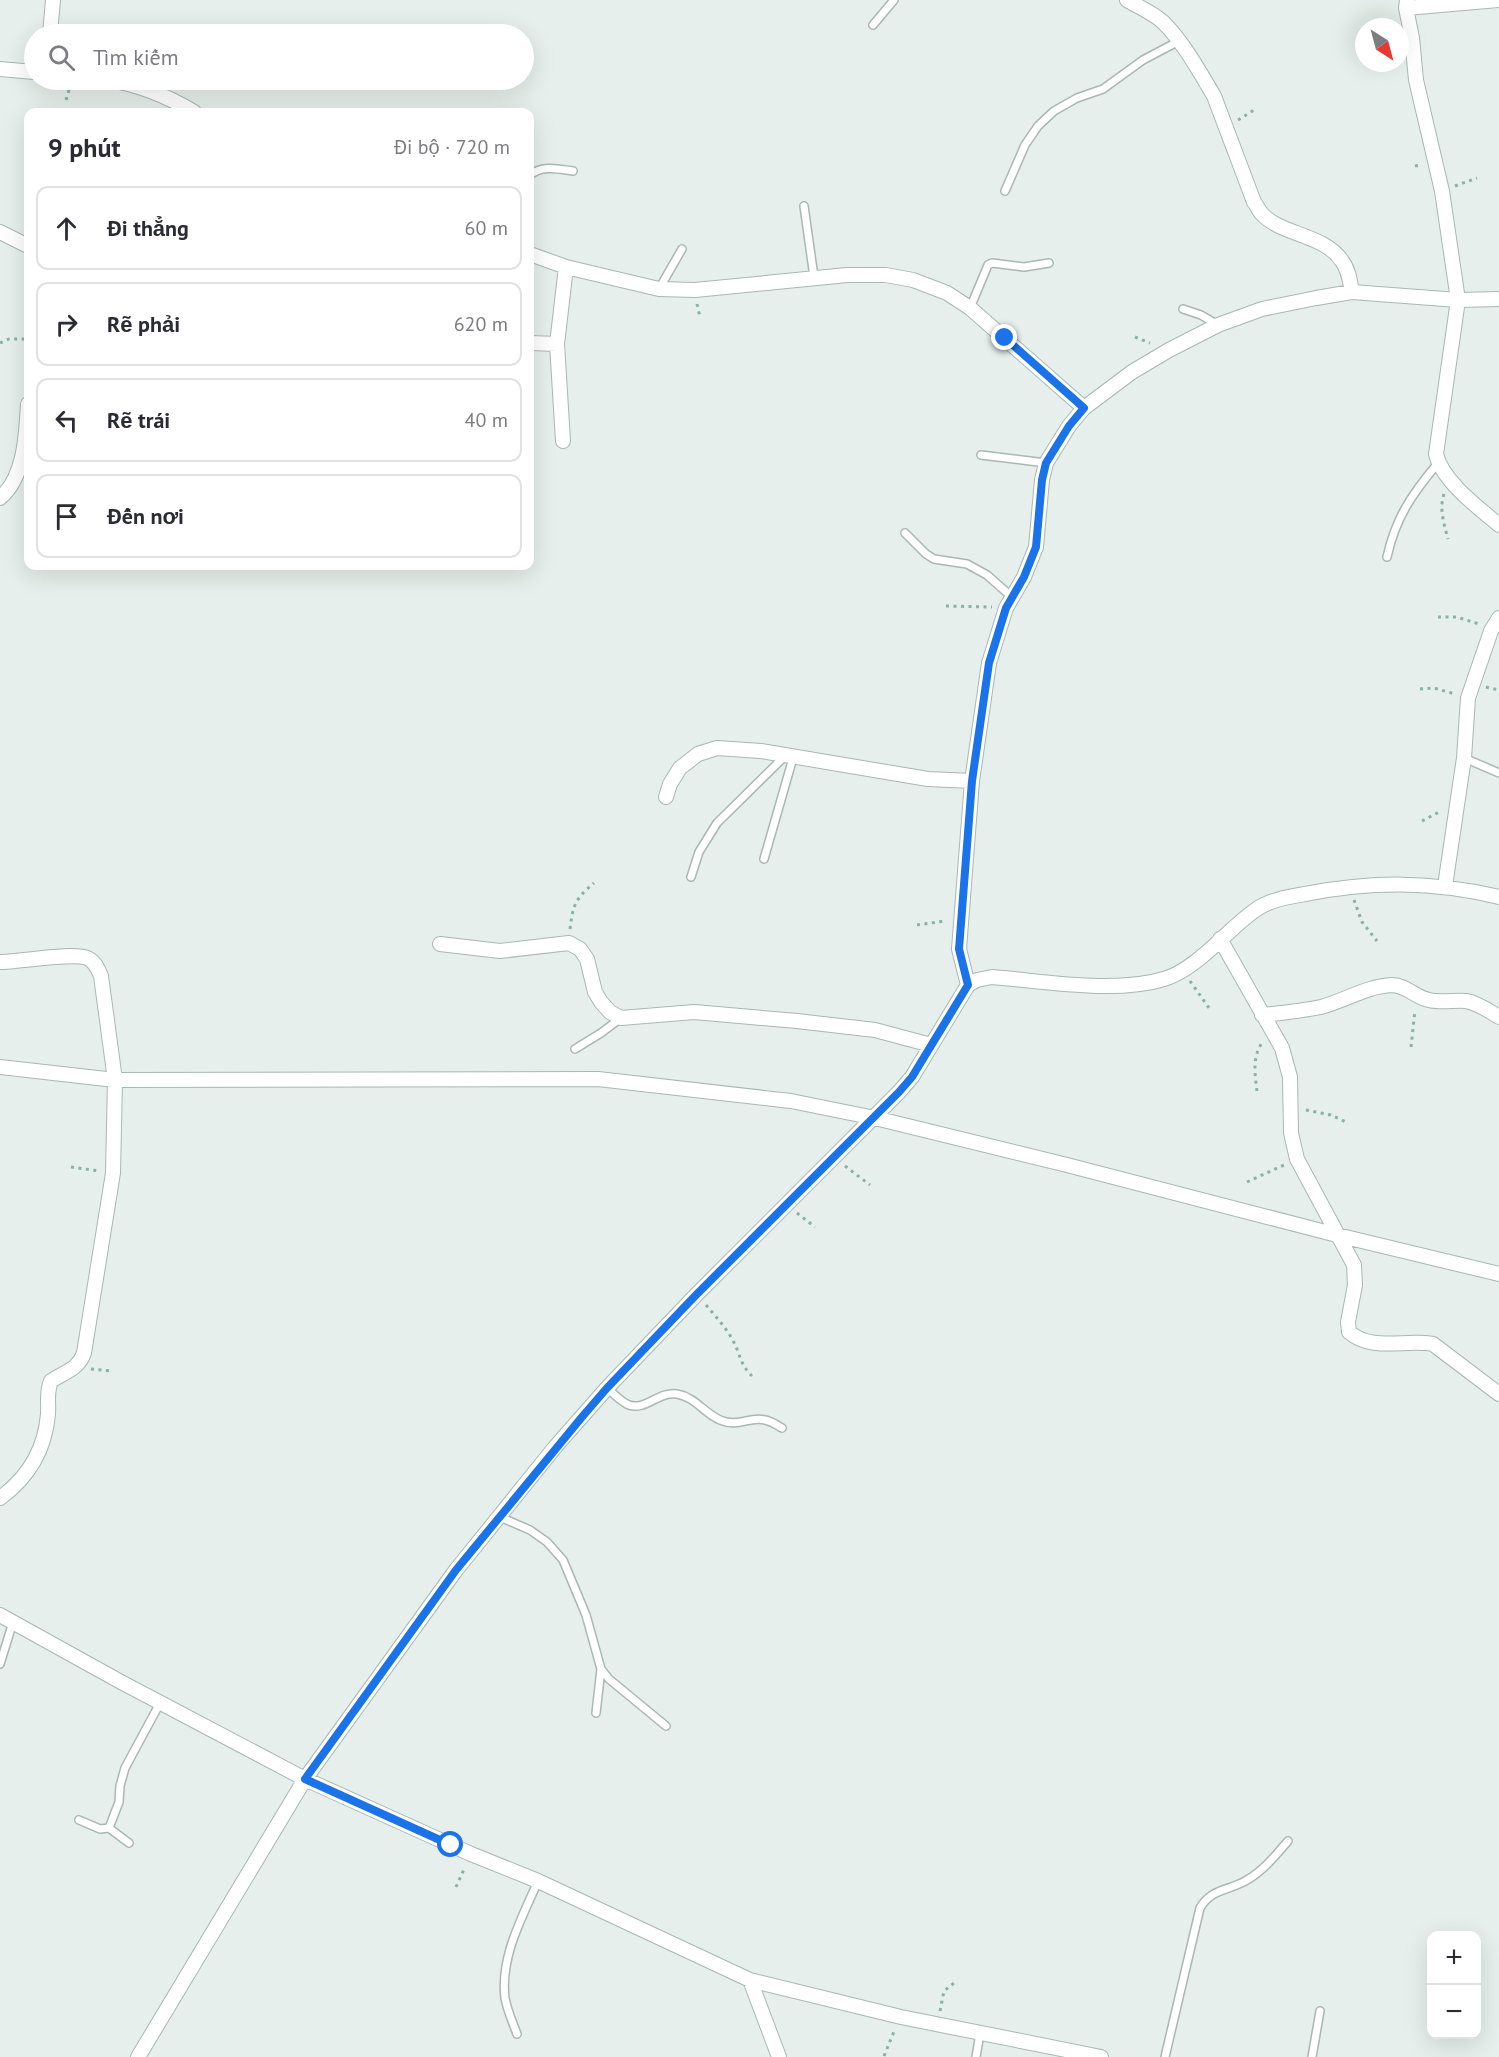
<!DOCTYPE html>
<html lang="vi">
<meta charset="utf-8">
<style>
:root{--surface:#fff;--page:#f2f2f3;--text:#2b2b33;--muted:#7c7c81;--line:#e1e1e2}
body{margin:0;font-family:"PT Sans",sans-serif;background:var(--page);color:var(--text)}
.controls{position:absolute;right:18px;bottom:18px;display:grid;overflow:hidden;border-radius:12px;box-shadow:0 6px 24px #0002}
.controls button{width:54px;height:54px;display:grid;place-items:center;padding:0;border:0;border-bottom:2px solid var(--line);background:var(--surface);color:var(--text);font:30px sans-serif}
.compass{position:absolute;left:1355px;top:18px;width:54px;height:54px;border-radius:50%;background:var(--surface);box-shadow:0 6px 24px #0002;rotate:144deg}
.stop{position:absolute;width:18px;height:18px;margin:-14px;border:4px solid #1a73e8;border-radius:50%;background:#fff}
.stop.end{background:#1a73e8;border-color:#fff;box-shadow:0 2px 6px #0008}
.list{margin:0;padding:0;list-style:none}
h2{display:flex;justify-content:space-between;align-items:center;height:78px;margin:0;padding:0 24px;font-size:26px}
h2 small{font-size:20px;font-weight:400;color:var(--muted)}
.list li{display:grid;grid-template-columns:39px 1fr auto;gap:18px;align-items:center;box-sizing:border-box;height:84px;margin:0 12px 12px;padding:0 12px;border:2px solid var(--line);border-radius:12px}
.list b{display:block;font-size:22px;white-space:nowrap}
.list em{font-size:20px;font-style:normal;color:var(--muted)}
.icon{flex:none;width:33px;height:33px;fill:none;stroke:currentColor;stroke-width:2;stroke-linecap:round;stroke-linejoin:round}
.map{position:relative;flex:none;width:1499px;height:2057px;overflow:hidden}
.search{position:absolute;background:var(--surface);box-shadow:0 6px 24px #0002;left:24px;top:24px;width:510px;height:66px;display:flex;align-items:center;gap:15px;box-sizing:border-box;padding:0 21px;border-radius:33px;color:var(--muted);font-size:22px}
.panel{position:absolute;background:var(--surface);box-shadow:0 6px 24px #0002;left:24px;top:108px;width:510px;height:462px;border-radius:12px}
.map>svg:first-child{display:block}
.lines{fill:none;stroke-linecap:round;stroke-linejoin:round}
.service-casing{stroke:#a8b8b2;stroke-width:10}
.minor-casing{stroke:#a8b8b2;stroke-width:16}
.path{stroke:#86b3a5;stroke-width:3;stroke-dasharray:3 4.5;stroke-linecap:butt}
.service{stroke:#fff;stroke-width:7}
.minor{stroke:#fff;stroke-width:14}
.route{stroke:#1a73e8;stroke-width:8}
</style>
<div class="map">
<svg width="1499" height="2057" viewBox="0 0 1499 2057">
<rect width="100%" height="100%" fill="#e6efeb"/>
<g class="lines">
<defs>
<path id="service" d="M873,25L894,0
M530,175C543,165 557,169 573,171
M1005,191L1025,145L1038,126L1054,111L1077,98L1103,89L1143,60L1179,41
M804,206L814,277
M659,289L682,249
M970,308L988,265L992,263L1024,267L1049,263
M1183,309L1201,315L1218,325
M981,455L1046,463
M905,533L926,554L934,559L967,564L987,575L1012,597
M1387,557C1396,517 1412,494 1438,463
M1464,758L1499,773
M764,859L793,758
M691,877L699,852L717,823L785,756
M575,1049L601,1033L621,1018
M607,1388C613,1393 621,1402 629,1405C645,1411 659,1391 677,1394C695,1397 704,1413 720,1420C739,1428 749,1416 765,1420C771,1421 777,1425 782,1428
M500,1517L530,1530L547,1542L563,1560L586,1615L601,1669L609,1679L666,1726
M0,1664L13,1622
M596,1713L601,1669
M79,1820L100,1829L109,1828L119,1802L120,1786L125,1768L160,1703
M109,1828L129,1843
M517,2034C513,2023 507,2010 505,1998C500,1957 522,1918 538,1881
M976,2057L980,2033
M1165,2057L1200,1908C1212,1888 1229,1891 1247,1880C1264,1870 1276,1855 1288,1841
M1312,2057L1320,2011"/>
<path id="minor" d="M1127,0C1139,7 1153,13 1163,22C1184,43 1199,71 1214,96L1254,202C1257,206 1259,211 1262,214C1281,235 1324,234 1342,261C1349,270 1350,282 1352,292
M1407,0L1406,8L1412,38L1416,80L1442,191L1458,300L1436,454C1442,481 1479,508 1499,525
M1406,8L1499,0
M50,34L53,0
M0,69L34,72
M110,80C141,85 167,96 194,112
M0,232L28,246
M530,254L566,267L659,289L695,290L847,275H886L913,280L947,293L970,308L1084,408
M530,343L557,344
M563,441L557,344L566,267
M0,498C25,477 26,435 28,404
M666,797L670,784L680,768L698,754L717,748L761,751L928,779L972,781
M1445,886L1464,758L1468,698L1491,631L1499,618
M1220,939L1282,1048L1290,1077L1291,1133L1297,1159L1354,1265L1355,1285L1348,1322L1349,1332C1372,1352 1405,1339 1433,1344L1499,1394
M440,944L500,951L569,943L580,949L587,959L595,992L601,1002L610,1012L621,1018L694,1012L797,1021L875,1030L931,1045
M0,962C19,962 74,952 87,958C95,961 98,969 101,976L115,1080L113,1173L84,1353C78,1370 64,1372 51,1381C46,1392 49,1402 48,1414C45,1450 29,1477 0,1498
M968,985L959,949L972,781L989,663L1006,608L1024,577L1036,547L1042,480L1046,463L1069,426L1084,408L1132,372L1169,350L1218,325L1262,309L1316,298L1352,292L1458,300L1499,299
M1262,1015C1282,1013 1302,1011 1321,1007C1344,1001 1367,986 1392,985C1406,985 1416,998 1429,1000C1441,1003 1454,1000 1466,1001C1478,1003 1489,1011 1499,1017
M0,1067L115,1080L598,1079L791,1101L875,1118L1067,1165L1337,1235L1499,1274
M0,1615L121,1682L305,1779L471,1854L538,1881L750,1980L901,2017L1101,2057
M750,1980L779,2057
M138,2057L305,1779L456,1570L556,1446L607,1388L696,1295L899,1092L912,1077L968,985L977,980L992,977C1043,981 1115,994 1164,979C1196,970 1227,930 1254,911C1268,900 1288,897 1305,894C1373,881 1432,881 1499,897"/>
</defs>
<!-- service casing -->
<use href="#service" class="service-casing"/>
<!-- minor casing -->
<use href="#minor" class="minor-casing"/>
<!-- path -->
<path class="path" d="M66,100L72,80
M1238,120L1254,110
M1415,166L1422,165
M1455,186L1477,178
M697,304L700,317
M1135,337L1150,343
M0,343L9,339H28
M1444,494C1439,509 1444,524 1448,539
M946,606L992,607
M1438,617H1457L1479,624
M1486,687L1499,690
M1420,689L1434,688L1455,694
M1422,821L1441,811
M1354,900L1362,922L1377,941
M917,925L945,921
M570,929C573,905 575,899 594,883
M1190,981L1209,1008
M1411,1047L1415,1010
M1257,1091C1255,1075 1252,1057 1262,1043
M1306,1110L1331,1115L1348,1123
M845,1166L870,1185
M71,1167L99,1171
M1247,1182L1284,1165
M797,1213L815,1227
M706,1305C715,1316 725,1326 732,1339C742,1356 738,1363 755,1379
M91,1369L111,1371
M456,1887L465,1867
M940,2011L944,1991L954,1983
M884,2056L895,2029"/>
<!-- service -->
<use href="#service" class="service"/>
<!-- minor -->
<use href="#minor" class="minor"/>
</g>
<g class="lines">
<!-- route -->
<path class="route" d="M451,1845L305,1779L456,1570L582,1417L607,1388L696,1295L899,1092L912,1077L968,985L959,949L972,781L989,663L1006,608L1024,577L1036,547L1042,480L1046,463L1069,426L1084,408L1005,338"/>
</g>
</svg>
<div class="controls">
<button>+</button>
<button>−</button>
</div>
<svg class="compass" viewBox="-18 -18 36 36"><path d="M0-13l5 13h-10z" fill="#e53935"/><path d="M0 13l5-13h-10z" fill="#7c7c81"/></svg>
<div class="stop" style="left:451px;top:1845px"></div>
<div class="stop end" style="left:1005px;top:338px"></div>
<div class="search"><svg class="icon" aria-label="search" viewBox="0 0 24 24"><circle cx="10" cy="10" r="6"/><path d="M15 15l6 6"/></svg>Tìm kiếm</div>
<section class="panel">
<h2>9 phút<small>Đi bộ · 720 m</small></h2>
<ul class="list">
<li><svg class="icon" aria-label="ahead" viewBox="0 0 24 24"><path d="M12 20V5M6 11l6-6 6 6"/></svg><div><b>Đi thẳng</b></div><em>60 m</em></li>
<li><svg class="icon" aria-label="right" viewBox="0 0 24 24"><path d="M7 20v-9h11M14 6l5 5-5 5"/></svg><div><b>Rẽ phải</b></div><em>620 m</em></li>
<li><svg class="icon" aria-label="left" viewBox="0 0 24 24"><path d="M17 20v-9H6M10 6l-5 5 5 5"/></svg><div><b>Rẽ trái</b></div><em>40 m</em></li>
<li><svg class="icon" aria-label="arrive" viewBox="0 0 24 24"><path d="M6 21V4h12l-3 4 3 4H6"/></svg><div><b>Đến nơi</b></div></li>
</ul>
</section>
</div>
